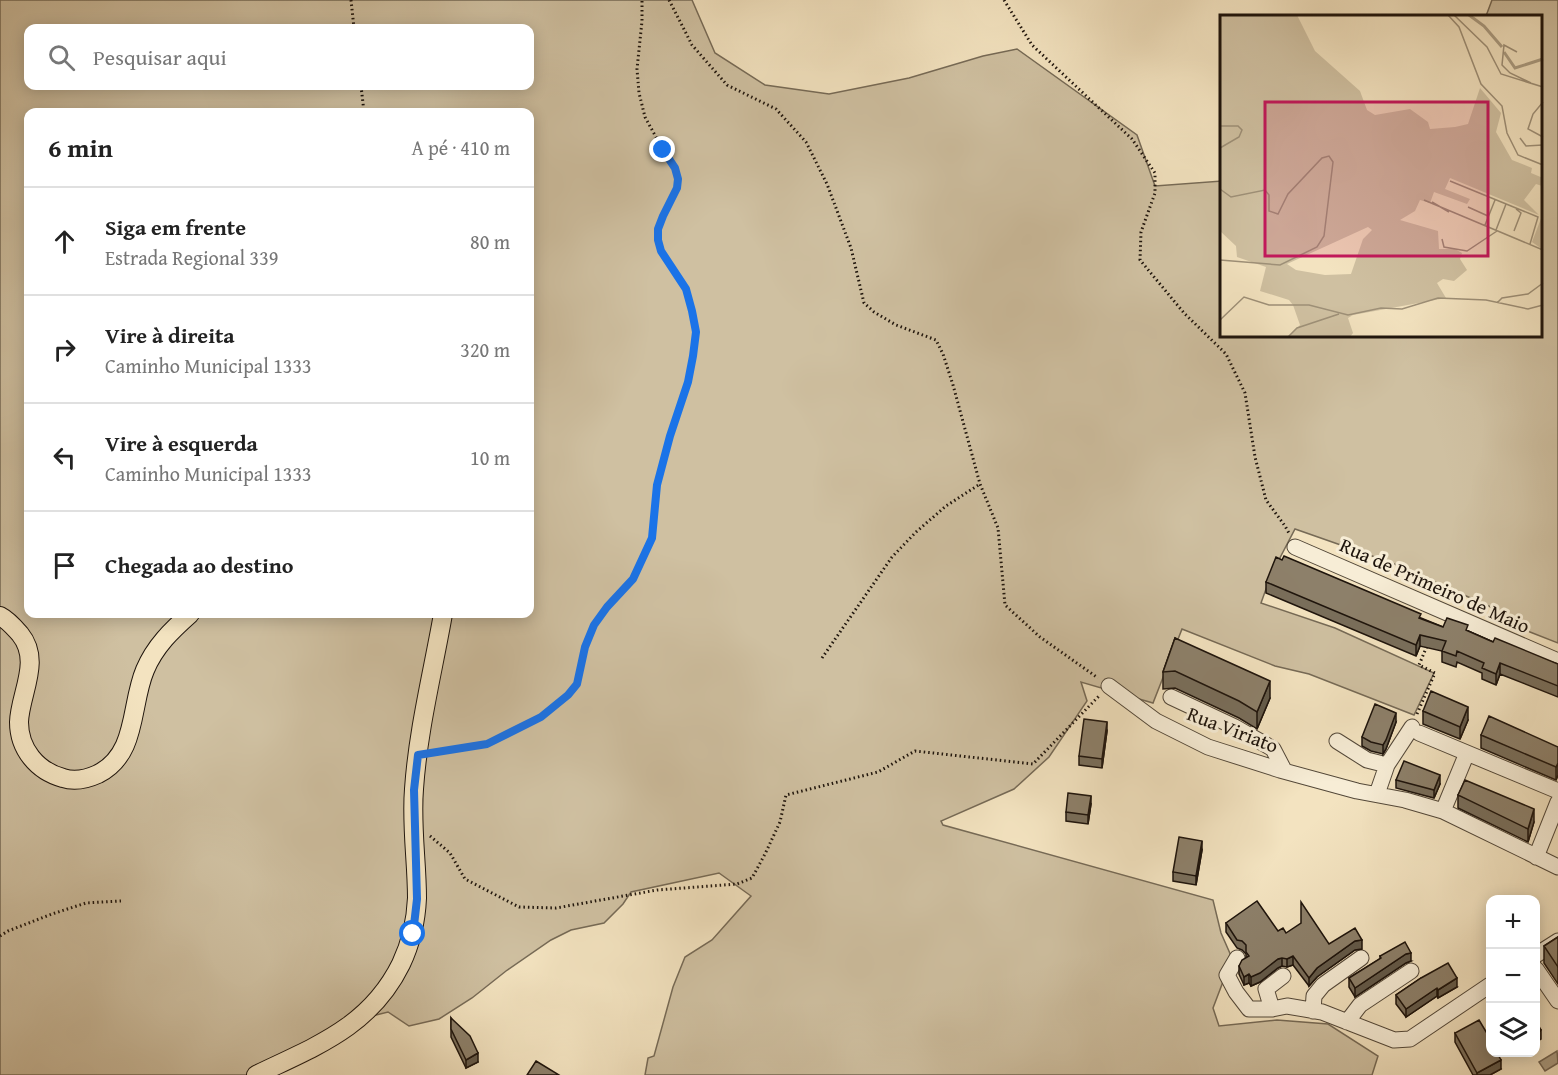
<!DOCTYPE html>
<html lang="pt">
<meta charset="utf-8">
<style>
:root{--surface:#fff;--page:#f2f2f2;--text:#222;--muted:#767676;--line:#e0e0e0}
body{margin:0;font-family:"Gentium Book Plus",serif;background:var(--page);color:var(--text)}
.controls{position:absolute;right:18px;bottom:18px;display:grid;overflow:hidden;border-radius:12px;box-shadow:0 3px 15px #0003}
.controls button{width:54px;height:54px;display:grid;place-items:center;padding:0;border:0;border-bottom:2px solid var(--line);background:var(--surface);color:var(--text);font:30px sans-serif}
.stop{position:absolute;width:18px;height:18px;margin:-14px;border:4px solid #1a73e8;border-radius:50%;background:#fff}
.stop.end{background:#1a73e8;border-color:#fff;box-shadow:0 2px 6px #0008}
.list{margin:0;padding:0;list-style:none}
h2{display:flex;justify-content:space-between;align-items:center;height:78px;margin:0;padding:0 24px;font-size:26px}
h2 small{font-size:20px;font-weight:400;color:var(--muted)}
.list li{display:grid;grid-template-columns:39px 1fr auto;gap:18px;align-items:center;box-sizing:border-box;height:108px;padding:0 24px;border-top:2px solid var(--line)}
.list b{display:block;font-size:22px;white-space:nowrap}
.list p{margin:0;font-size:20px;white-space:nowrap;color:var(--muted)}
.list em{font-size:20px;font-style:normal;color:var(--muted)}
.icon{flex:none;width:33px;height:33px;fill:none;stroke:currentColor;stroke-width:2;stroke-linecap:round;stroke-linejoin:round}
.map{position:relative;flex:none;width:1558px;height:1075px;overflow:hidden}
.search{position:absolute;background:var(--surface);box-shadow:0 3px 15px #0003;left:24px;top:24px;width:510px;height:66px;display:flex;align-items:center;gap:15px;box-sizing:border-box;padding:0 21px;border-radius:12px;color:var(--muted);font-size:22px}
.panel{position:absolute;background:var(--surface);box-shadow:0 3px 15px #0003;left:24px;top:108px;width:510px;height:510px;border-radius:12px}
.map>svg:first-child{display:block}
.green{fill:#cfc0a1;stroke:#766a56;stroke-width:1.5;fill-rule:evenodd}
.water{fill:#ab9d83;stroke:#736653;stroke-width:1.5}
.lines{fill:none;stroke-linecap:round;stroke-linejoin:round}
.minor-casing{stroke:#534839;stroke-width:17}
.major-casing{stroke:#1e140c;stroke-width:20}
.path{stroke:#1e140c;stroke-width:3;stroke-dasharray:1.5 3;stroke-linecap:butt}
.minor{stroke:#f7edd6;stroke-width:15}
.major{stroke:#f3e3c0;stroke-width:18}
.wall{fill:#796e5b;stroke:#1e140c;stroke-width:1.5}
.shaded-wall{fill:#635a4a;stroke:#1e140c;stroke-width:1.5}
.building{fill:#8d806a;stroke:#1e140c;stroke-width:1.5}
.route{stroke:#1a73e8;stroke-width:8}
.labels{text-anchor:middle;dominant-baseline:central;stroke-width:6;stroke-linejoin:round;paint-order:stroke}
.street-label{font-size:20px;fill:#1e140c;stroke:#f7edd6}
.inset-river{fill:none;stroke:#ab9d83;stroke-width:3}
.inset-road{fill:none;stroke:#9e9078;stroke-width:1.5}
.view{fill:#c2185b;fill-opacity:0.15;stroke:#c2185b;stroke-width:3}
.inset-edge{fill:none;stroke:#1e140c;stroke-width:3}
</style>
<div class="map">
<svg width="1558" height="1075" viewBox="0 0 1558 1075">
<rect width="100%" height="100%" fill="#f3e3c0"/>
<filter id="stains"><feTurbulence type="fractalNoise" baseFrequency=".00333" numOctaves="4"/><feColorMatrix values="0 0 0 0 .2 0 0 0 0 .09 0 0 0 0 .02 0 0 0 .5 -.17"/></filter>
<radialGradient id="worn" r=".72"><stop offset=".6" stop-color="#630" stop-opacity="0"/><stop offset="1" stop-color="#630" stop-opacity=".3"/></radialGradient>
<!-- green -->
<path class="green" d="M0,0H692L715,53L765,85L829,94L909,78L983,56L1017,49L1137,135L1155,186L1222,181V336H1542V16H1486L1492,0H1558V643L1530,632L1493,608L1392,563L1295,529L1271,575L1261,603L1335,628L1434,673L1414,715L1309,674L1275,666L1182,629L1153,703L1081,682L1087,701L1049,757L1014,789L941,821L943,825L1213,900L1221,933L1232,958L1213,1008L1219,1026L1277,1020L1328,1024L1378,1056L1372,1075H645L648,1058L654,1056L673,987L685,957L712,940L751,896L719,873L631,892L623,904L604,923L571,930L551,940L506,971L472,998L439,1019L409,1026L388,1012L372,1016L252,1075H0ZM28,28H530V86H28ZM28,112H530V614H28Z"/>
<!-- water -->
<path class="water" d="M1557,1051L1558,1063L1545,1071L1539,1062Z"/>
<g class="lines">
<defs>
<path id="minor" d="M1295,547L1558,661
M1109,686L1156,721L1208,747L1280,770L1357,791L1405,800L1443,811L1558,867
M1171,697L1235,727L1273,749L1284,770
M1419,733L1558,791
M1337,741L1367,760L1387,765
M1377,794L1387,765L1412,727
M1443,811L1467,753
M1536,857L1558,802
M1536,955L1558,941
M1237,958L1227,975L1236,992L1249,1009H1272L1287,1006L1322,1012L1394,1040L1410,1039L1490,985
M1536,969L1558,1001
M1272,1009L1266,989L1283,976
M1313,1011L1314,996L1323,985L1361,958
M1347,1022L1360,1005L1411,971"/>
<path id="major" d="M0,616C8,620 14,627 20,634C42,661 20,693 19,722C19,749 37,771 63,778C75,782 87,779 98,774C138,754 130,705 145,670C155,646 172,630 190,614
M256,1075C316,1046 370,1027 401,964C411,943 416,921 417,898C417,862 411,825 414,789C418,730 433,671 443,614"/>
</defs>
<!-- minor casing -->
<use href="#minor" class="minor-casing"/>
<!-- major casing -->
<use href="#major" class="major-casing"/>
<!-- path -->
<path class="path" d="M351,0L354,28
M669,0L692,45L727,85L776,109L806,142L827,184L851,248L864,303L874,312L896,325L936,340L943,354L953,385L980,484L998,528L1005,605L1040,637L1098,678
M1004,0L1032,45L1132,139L1155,173V193L1141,232L1140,260L1184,313L1226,354L1245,393L1255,457L1266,500L1285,526L1290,535
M361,86L364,112
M822,658L892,557L916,532L946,506L980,484
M1417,714L1435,673L1419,665L1427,646
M433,752L487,744L541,717L569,695L577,684L584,647L594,625L607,607L633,579L652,538L657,485L670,436L688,382L693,356L696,332L692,311L686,289L661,251L658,240V229L663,216L677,188L678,179L675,169L663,150L645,117L639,93L637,69L642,21V0
M430,836L450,853L465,879L519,907L556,908L657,890L737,884L752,878L765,854L780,822L786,795L878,772L915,751L1033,764L1099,696
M0,936L8,931L52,914L86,903L121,901"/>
<!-- minor -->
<use href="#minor" class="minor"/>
<!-- major -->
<use href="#major" class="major"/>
</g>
<!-- wall -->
<path class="wall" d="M1266,582L1421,618L1443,627L1468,631L1493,642L1558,664V697L1500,674L1496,685L1482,679V673L1457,662L1456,667L1442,662V651L1420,646L1416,656L1266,593Z
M1175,638L1270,698L1257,729L1239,718L1175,688L1163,689V672Z
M1423,711L1468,720L1460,739L1423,724Z
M1396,722L1386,749L1383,754L1371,751L1362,746V737Z
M1107,731L1102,768L1079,765V756Z
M1481,735L1558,747V775L1556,780L1481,748Z
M1396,780L1440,784L1434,798L1396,788Z
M1458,795L1534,822L1528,842L1458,808Z
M1091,804L1088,824L1066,821V812Z
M1202,850L1196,885L1173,881V872Z
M1226,923L1286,933L1329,944L1362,949L1355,950L1317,977L1309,986L1293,965L1287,967L1282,966L1278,968L1260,982L1251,986L1249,983L1244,985L1239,974V966L1246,958V954L1242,950L1237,948L1226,932Z
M1558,937V984L1544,963V946Z
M1380,956L1411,961L1406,963L1355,997L1349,987V978L1380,959Z
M1421,978L1457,987L1438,998L1437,996L1406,1017L1396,1004V995Z
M451,1018L478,1062L466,1068L451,1037Z
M1455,1033L1501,1069L1490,1075H1473L1455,1042Z"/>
<!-- shaded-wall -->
<path class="shaded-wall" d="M1420,635V646L1416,656V645Z
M1500,663V674L1496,685V674Z
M1270,681V698L1257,729V712Z
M1468,707V720L1460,739V727Z
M1396,713V722L1386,749L1383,754V745Z
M1107,722V731L1102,768V759Z
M1558,763V775L1556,780V767Z
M1440,775V784L1434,798V790Z
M1091,796V804L1088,824V815Z
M1534,809V822L1528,842V829Z
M1202,841V850L1196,885V876Z
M1362,940V949L1355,950L1317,977L1309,986V978L1317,968L1355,941Z
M1411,953V961L1406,963L1355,997V988L1406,954Z
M1293,956V965L1287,967V959Z
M1282,958V966L1278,968L1260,982L1251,986V977L1278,959Z
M1249,974V983L1244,985V977Z
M1457,978V987L1438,998V990Z
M1437,988V996L1406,1017V1009Z
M1541,1030V1039L1536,1042V1033Z
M478,1053V1062L466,1068V1060Z
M1501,1060V1069L1490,1075H1477V1073Z"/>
<!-- building -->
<path class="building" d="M1284,556L1421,614L1419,618L1443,627L1447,618L1468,625L1466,630L1493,642L1495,638L1558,664V686L1500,663L1496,674L1482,668L1484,663L1457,651L1456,656L1442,651L1446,641L1420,635L1416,645L1266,582L1276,557L1282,560Z
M1175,638L1270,681L1257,712L1239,701L1175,671L1163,672Z
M1431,691L1468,707L1460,727L1423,711Z
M1375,704L1396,713L1386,740L1383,745L1371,742L1362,737Z
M1489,716L1558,747V763L1556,767L1481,735Z
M1084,719L1107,722L1102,759L1079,756Z
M1404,761L1440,775L1434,790L1396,780Z
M1465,780L1534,809L1528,829L1458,795Z
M1068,793L1091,796L1088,815L1066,812Z
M1179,837L1202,841L1196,876L1173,872Z
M1257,901L1278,931L1283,928L1286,933L1301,923V902L1329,944L1355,928L1362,940L1355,941L1317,968L1309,978L1293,956L1287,959L1282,958L1278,959L1260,973L1251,977L1249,974L1244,977L1239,966L1242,960L1249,956L1246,952V945L1242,941L1237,940L1226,923Z
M1558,937V967L1544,946Z
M1405,942L1411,953L1406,954L1355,988L1349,978L1381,958L1380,956Z
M1448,963L1457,978L1438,990L1437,988L1406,1009L1396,995L1421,978Z
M451,1018L470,1036L478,1053L466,1060L451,1029Z
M1479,1020L1491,1040V1053H1497L1501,1060L1477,1073L1455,1033Z
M1536,1021L1541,1030L1536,1033Z
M536,1061L559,1075H527Z"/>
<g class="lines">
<!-- route -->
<path class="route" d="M413,934L417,899L414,790L418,755L487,744L541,717L568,695L577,684L585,647L594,625L607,607L633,579L652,538L657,485L670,436L688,382L693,356L696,332L692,311L686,289L661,251L658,240V229L663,216L677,188L678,179L675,168L663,150"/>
</g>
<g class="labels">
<!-- street labels -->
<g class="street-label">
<text transform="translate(1435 585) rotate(24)">Rua de Primeiro de Maio</text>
<text transform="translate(1233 729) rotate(21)">Rua Viriato</text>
</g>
</g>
<!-- overview -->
<g transform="translate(1220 15)">
<rect width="322" height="322" fill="#f3e3c0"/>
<path d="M0,0H77L95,36L140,76L147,95L155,100L190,94L208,107L210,114L235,112L248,109L260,73L281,98L276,117L292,145L312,153L311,158L323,163L322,171L316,169L304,185L319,200L230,163L225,174L250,184L247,189L214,177L210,188L200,185L195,196L180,205L218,216L219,234H235L242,238L240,244L247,255L234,266L223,264L217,268L226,283L133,300L128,303L133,318L130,322H69L80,310L73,290L69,285L40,276L46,252L17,242L16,231L0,216ZM148,212L152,215L143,224L131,259L105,260L76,255L67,249ZM322,201V234L312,227Z" fill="#cfc0a1" fill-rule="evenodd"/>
<path class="inset-river" d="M249,0L264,11L282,32M284,37L295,53L323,44"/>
<path class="inset-road" d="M228,0L239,12L261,69L282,91L287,118L298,140L323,150M234,0L267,32L281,59L323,72M297,37L284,30L282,50L290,58L311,68M323,87L313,99L308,114L323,122M0,111H18L22,115L19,122L0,133M300,123L306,131L323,130M230,166L318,202L310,229M0,174L11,182L45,175L49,180V196L58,199L68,179L102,143L109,141L113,147L104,221L97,232L60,250L0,245M204,185L323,235M212,187L229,197M248,192L268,201M265,210L275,185M276,215L286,189M294,216L301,198L296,194M222,224L224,232L247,236L277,216M277,288L282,283L308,279L323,268M0,305L24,282L49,290H89L128,300L161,293L182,294L218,283L266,285L308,294L323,290M68,322L77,313L119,299"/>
<path class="view" d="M45,87H268V241H45Z"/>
<rect width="322" height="322" class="inset-edge"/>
</g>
<rect width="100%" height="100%" filter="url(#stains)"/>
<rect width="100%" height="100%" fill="url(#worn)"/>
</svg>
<div class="controls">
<button>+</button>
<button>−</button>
<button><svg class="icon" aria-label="layers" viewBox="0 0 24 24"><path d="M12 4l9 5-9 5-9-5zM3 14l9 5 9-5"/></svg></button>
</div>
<div class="stop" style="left:413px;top:934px"></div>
<div class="stop end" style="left:663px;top:150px"></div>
<div class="search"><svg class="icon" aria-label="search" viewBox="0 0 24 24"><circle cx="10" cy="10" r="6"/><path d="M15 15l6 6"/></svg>Pesquisar aqui</div>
<section class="panel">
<h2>6 min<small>A pé · 410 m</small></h2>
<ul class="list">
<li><svg class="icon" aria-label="ahead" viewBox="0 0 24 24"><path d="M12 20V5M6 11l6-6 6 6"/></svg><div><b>Siga em frente</b><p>Estrada Regional 339</p></div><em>80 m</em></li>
<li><svg class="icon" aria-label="right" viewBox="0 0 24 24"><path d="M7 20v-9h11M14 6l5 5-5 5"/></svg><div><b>Vire à direita</b><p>Caminho Municipal 1333</p></div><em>320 m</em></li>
<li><svg class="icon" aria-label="left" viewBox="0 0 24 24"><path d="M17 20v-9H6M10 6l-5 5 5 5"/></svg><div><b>Vire à esquerda</b><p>Caminho Municipal 1333</p></div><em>10 m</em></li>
<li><svg class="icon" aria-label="arrive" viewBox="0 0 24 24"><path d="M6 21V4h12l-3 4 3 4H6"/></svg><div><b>Chegada ao destino</b></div></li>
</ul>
</section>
</div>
